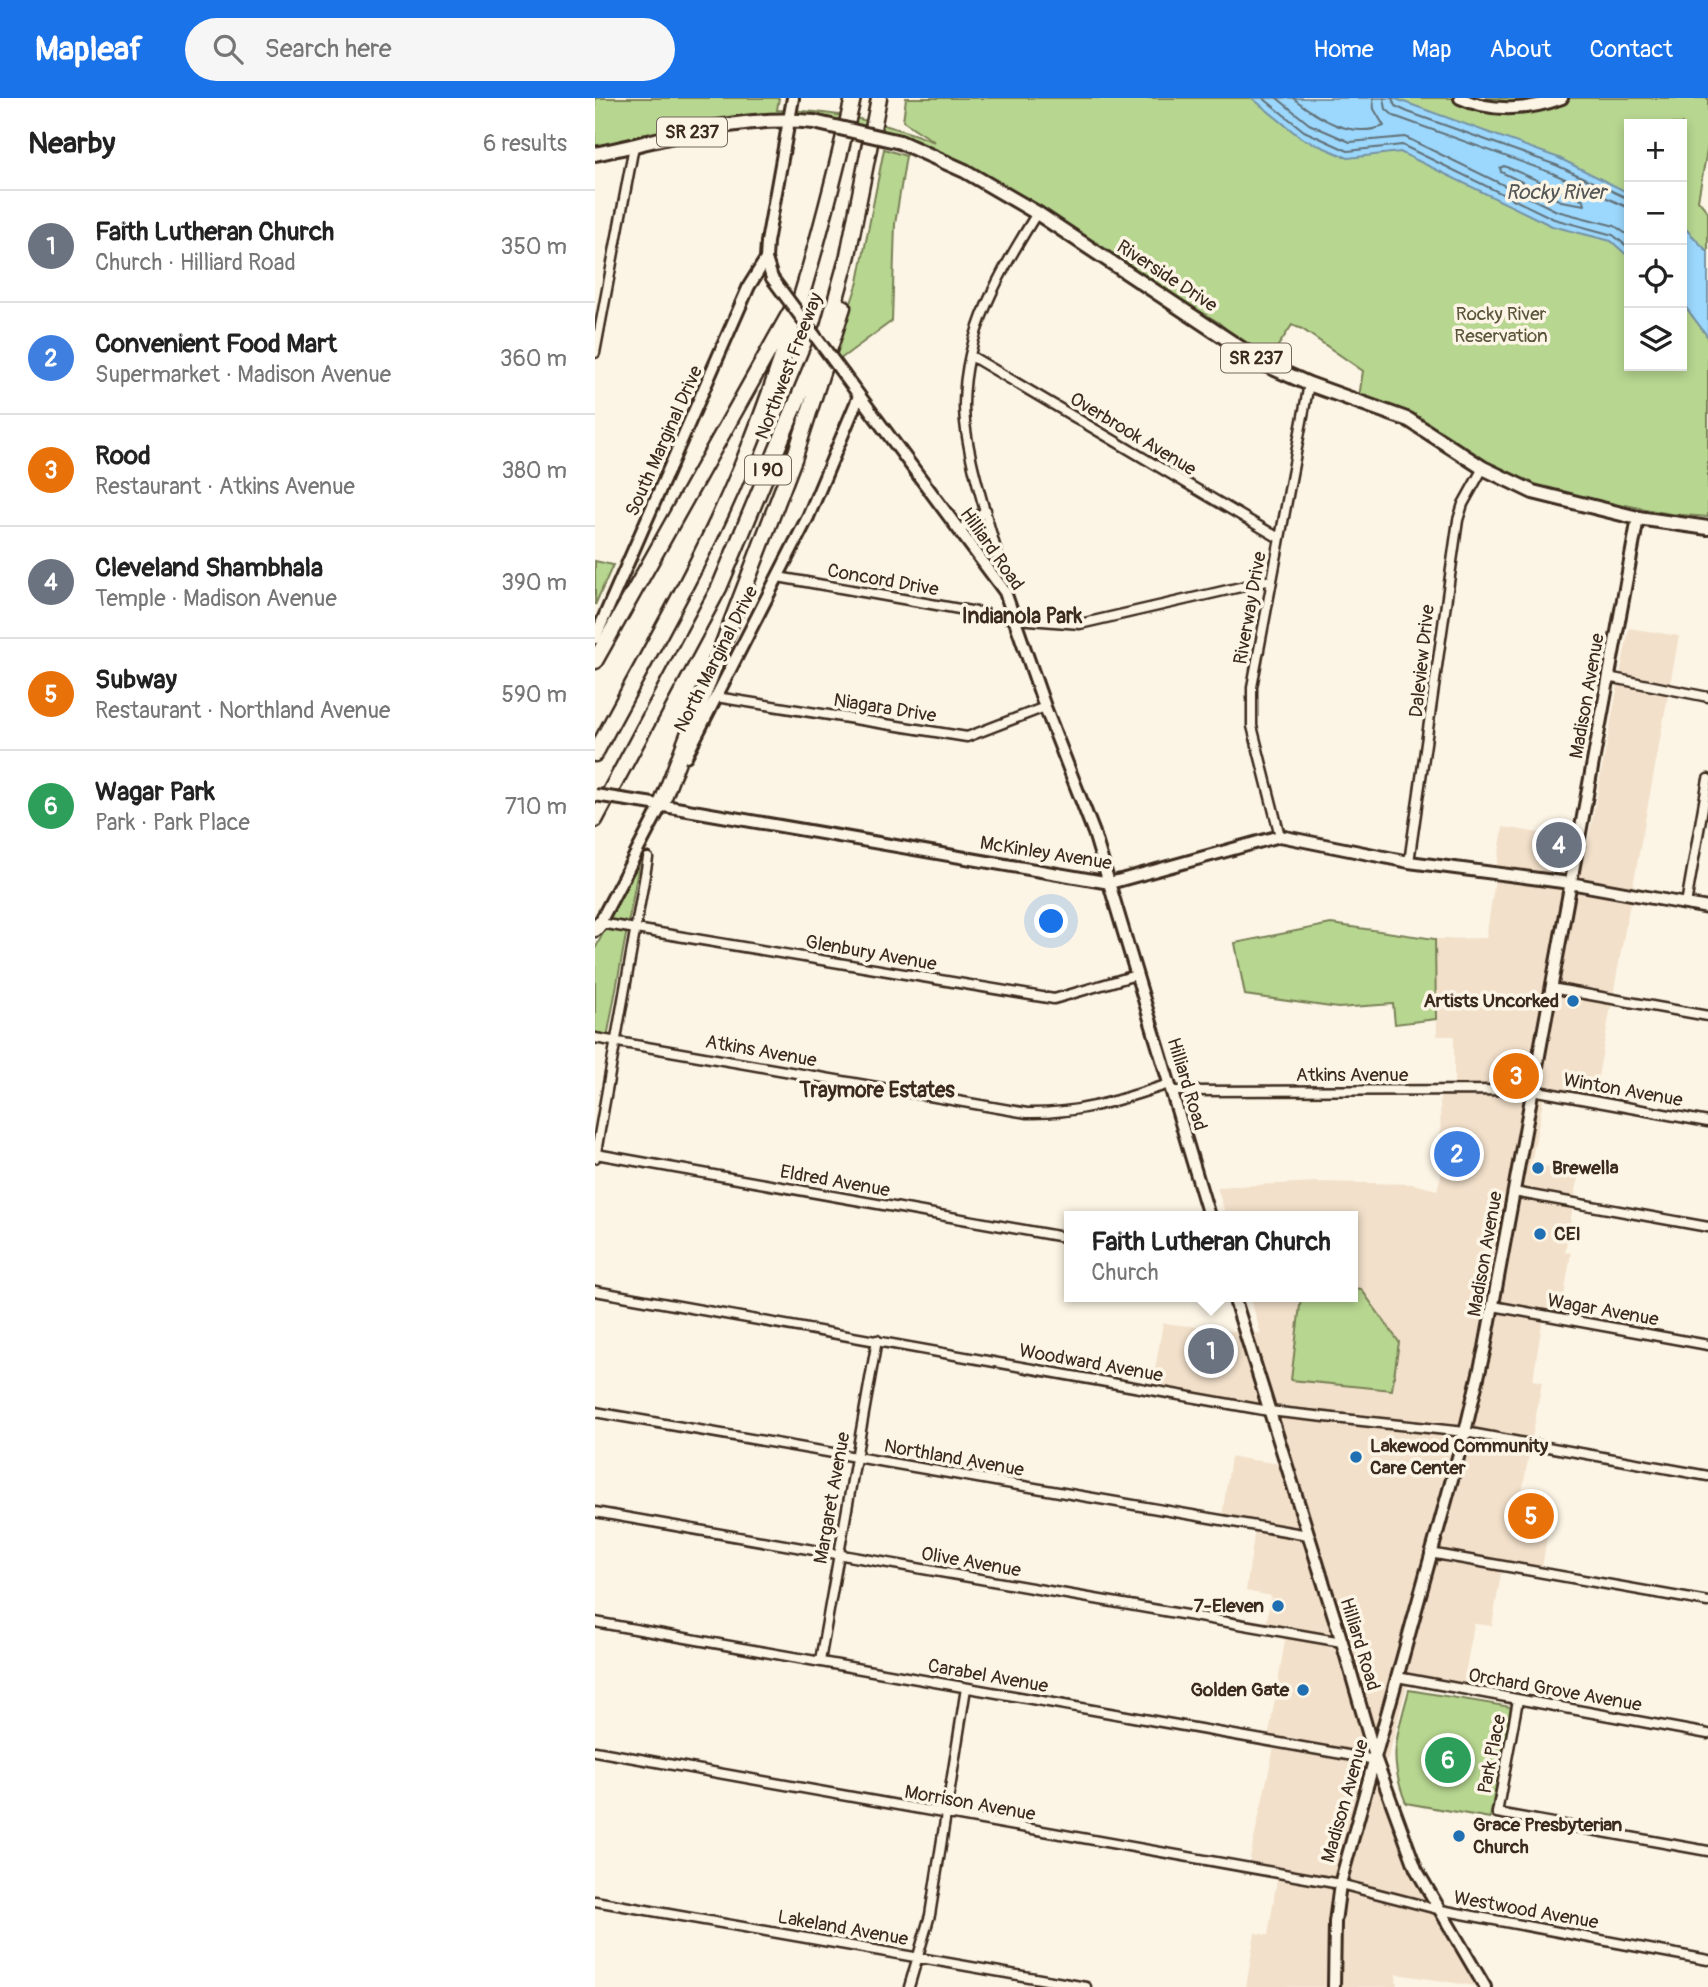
<!DOCTYPE html>
<meta charset="utf-8">
<style>
:root{--surface:#fff;--page:#f6f6f6;--text:#222;--muted:#767676;--line:#e0e0e0;--accent:#1a73e8}
body{margin:0;font-family:Pangolin,sans-serif;background:var(--page);color:var(--text)}
.controls{position:absolute;right:21px;top:21px;display:grid;overflow:hidden;border-radius:0px;box-shadow:0 4px 10px #0003}
.controls button{width:63px;height:63px;display:grid;place-items:center;padding:0;border:0;border-bottom:2px solid var(--line);background:var(--surface);color:var(--text);font:35px sans-serif}
.you{position:absolute;left:457px;top:824px;width:24px;height:24px;margin:-18px;border:5px solid #fff;border-radius:50%;background:#1a73e8;box-shadow:0 0 0 10px #1a73e833}
.badge{display:grid;place-items:center;width:46px;height:46px;border-radius:50%;background:var(--accent);color:#fff;font-size:23px;font-weight:700}
.pin{position:absolute;translate:-50% -50%;border:4px solid #fff;box-shadow:0 2px 7px #0006}
.popup{position:absolute;left:469px;top:1113px;width:294px;height:91px;box-sizing:border-box;display:grid;place-content:center;border-radius:0px;background:var(--surface);filter:drop-shadow(0 2px 5px #0005);font-size:23px;white-space:nowrap;color:var(--muted)}
.popup b{font-size:26px;color:var(--text)}
.popup::after{content:'';position:absolute;left:50%;top:100%;margin-left:-14px;border:14px solid transparent;border-top-color:var(--surface)}
.list{margin:0;padding:0;list-style:none}
h2{display:flex;justify-content:space-between;align-items:center;height:91px;margin:0;padding:0 28px;font-size:30px}
h2 small{font-size:23px;font-weight:400;color:var(--muted)}
.list li{display:grid;grid-template-columns:46px 1fr auto;gap:21px;align-items:center;box-sizing:border-box;height:112px;padding:0 28px;border-top:2px solid var(--line)}
.list b{display:block;font-size:26px;white-space:nowrap}
.list p{margin:0;font-size:23px;white-space:nowrap;color:var(--muted)}
.list em{font-size:23px;font-style:normal;color:var(--muted)}
.icon{flex:none;width:38px;height:38px;fill:none;stroke:currentColor;stroke-width:2;stroke-linecap:round;stroke-linejoin:round}
.map{position:relative;flex:none;width:1113px;height:1889px;overflow:hidden}
header{display:flex;align-items:center;gap:42px;box-sizing:border-box;height:98px;padding:0 35px;background:var(--accent);color:#fff}
header strong{font-size:33px}
nav{display:flex;gap:38px;margin-inline-start:auto;font-size:24px}
.search{width:490px;height:63px;background:var(--page);display:flex;align-items:center;gap:18px;box-sizing:border-box;padding:0 24px;border-radius:38px;color:var(--muted);font-size:26px}
main{display:flex}
aside{flex:1;background:var(--surface)}
.map>svg:first-child{display:block}
.built{fill:#f2e0ca}
.green{fill:#b7d690;stroke:#798057;stroke-width:2}
.water{fill:#9cd8fd;stroke:#7592a4;stroke-width:2}
.lines{fill:none;stroke-linecap:round;stroke-linejoin:round}
.shore{stroke:#627077;stroke-width:2}
.street-casing{stroke:#3b2a1e;stroke-width:13}
.secondary-casing{stroke:#3b2a1e;stroke-width:16}
.primary-casing{stroke:#3b2a1e;stroke-width:18}
.highway-casing{stroke:#3b2a1e;stroke-width:19}
.street{stroke:#fcf5e5;stroke-width:8}
.secondary{stroke:#fcf5e5;stroke-width:10}
.primary{stroke:#fcf5e5;stroke-width:12}
.highway{stroke:#fcf5e5;stroke-width:14}
.secondary-bridge-casing{stroke:#3b2a1e;stroke-width:16;stroke-linecap:butt}
.primary-bridge-casing{stroke:#3b2a1e;stroke-width:18;stroke-linecap:butt}
.secondary-bridge{stroke:#fcf5e5;stroke-width:10}
.primary-bridge{stroke:#fcf5e5;stroke-width:12}
.poi-dot{fill:#1f6fb2;stroke:#fcf5e5;stroke-width:2.5}
.labels{text-anchor:middle;dominant-baseline:central;stroke-width:7;stroke-linejoin:round;paint-order:stroke}
.shield{fill:#fcf5e5;stroke:#75675a;stroke-width:2}
.shield-label{font-size:18px;font-weight:bold;fill:#3b2a1e}
.street-label{font-size:19px;fill:#3b2a1e;stroke:#fcf5e5}
.park-label{font-size:19px;fill:#5a553a;stroke:#fcf5e5}
.poi-label{font-size:19px;font-weight:bold;fill:#3b2a1e;stroke:#fcf5e5;text-anchor:start}
.water-label{font-size:21px;font-style:italic;fill:#535656;stroke:#fcf5e5}
.neighbourhood-label{font-size:21px;font-weight:bold;fill:#3b2a1e;stroke:#fcf5e5}
</style>
<header>
<strong>Mapleaf</strong>
<div class="search"><svg class="icon" aria-label="search" viewBox="0 0 24 24"><circle cx="10" cy="10" r="6"/><path d="M15 15l6 6"/></svg>Search here</div>
<nav><a>Home</a><a>Map</a><a>About</a><a>Contact</a></nav>
</header>
<main>
<aside>
<h2>Nearby<small>6 results</small></h2>
<ul class="list">
<li><span class="badge" style="background:#6b7280">1</span><div><b>Faith Lutheran Church</b><p>Church · Hilliard Road</p></div><em>350 m</em></li>
<li><span class="badge" style="background:#3f7fe0">2</span><div><b>Convenient Food Mart</b><p>Supermarket · Madison Avenue</p></div><em>360 m</em></li>
<li><span class="badge" style="background:#e8710a">3</span><div><b>Rood</b><p>Restaurant · Atkins Avenue</p></div><em>380 m</em></li>
<li><span class="badge" style="background:#6b7280">4</span><div><b>Cleveland Shambhala</b><p>Temple · Madison Avenue</p></div><em>390 m</em></li>
<li><span class="badge" style="background:#e8710a">5</span><div><b>Subway</b><p>Restaurant · Northland Avenue</p></div><em>590 m</em></li>
<li><span class="badge" style="background:#2e9e5b">6</span><div><b>Wagar Park</b><p>Park · Park Place</p></div><em>710 m</em></li>
</ul>
</aside>
<div class="map">
<svg width="1113" height="1889" viewBox="0 0 1113 1889">
<rect width="100%" height="100%" fill="#fcf5e5"/>
<filter id="ink" filterUnits="userSpaceOnUse"><feTurbulence type="fractalNoise" baseFrequency=".0143" numOctaves="2"/><feDisplacementMap in="SourceGraphic" scale="14" xChannelSelector="R" yChannelSelector="G"/><feConvolveMatrix kernelMatrix="1 2 1 2 8 2 1 2 1" color-interpolation-filters="sRGB"/></filter>
<g filter="url(#ink)">
<!-- built -->
<path class="built" d="M1034,530L1084,538L998,1006L949,998L936,1066L984,1074L970,1154L976,1155L966,1216L949,1213L938,1282L947,1284L925,1406L956,1412L946,1477L907,1470L897,1528L879,1526L867,1593L813,1584L793,1660L783,1674L820,1773L887,1889L801,1876L802,1889H651L660,1835L673,1837L683,1775L653,1769L679,1649L672,1647L691,1537L670,1533L676,1498L651,1493L660,1430L626,1424L636,1359L686,1366L670,1315L556,1295L568,1225L666,1236L655,1199H758V1118H631L622,1089L722,1084L818,1086L842,1092L846,1078L845,996L859,995V938H842L840,841L891,840L908,729L993,743Z"/>
<!-- green -->
<path class="green" d="M0,0H184L182,12C237,12 289,24 340,44L308,23L311,0H1113V47L1103,102L1113,114V154L1087,188V26H1034V268H1087V204L1113,239V419L1075,416L1030,407L1028,415L952,397L764,299L768,273L707,231L697,227L671,266L623,224L374,76L288,39L176,23L0,58Z
M289,51L311,58L300,126L297,223L244,262L239,256L263,184Z
M0,463L18,467L0,507Z
M45,761L12,940L0,938V851Z
M736,826L840,841L841,921L800,926L798,906L743,910L650,897L640,845Z
M758,1190L766,1191L804,1244L797,1292L696,1282L706,1199H758Z
M814,1592L916,1609L895,1720L811,1705C792,1658 802,1639 814,1592Z"/>
<!-- water -->
<path class="water" d="M657,0H798L964,60L1034,95V159L1016,143L957,128L805,54L753,60L706,40Z
M1087,127L1113,154V239L1087,204Z"/>
<g class="lines">
<!-- shore -->
<path class="shore" d="M668,0L709,33L753,53L807,47L959,121L1018,137L1034,150
M682,0L714,26L755,44L810,39L962,113L1020,128L1034,138
M698,0C724,21 755,41 789,28L779,11L778,0
M789,0L791,11L799,18L957,75L1034,110
M797,0L800,8L813,14L961,67L1034,101
M909,68L989,102L990,107L966,103L906,74L905,70Z"/>
<defs>
<path id="street" d="M0,255L39,48
M376,258L684,440
M364,433L391,412
M404,462C392,417 369,352 369,306C370,233 405,175 442,115
M183,479L421,521L485,526L676,482
M1013,579L1113,599
M121,599L372,639L450,609
M685,738L657,628V589L714,286
M814,764L863,422L868,406L888,370
M1091,806L1113,681
M5,825L459,901L541,877
M956,890L1113,918
M0,940L432,1015C485,1016 524,1002 574,986
M576,993L937,992L1113,1024
M1,1056L474,1140
M0,1060L53,760
M919,1094L1113,1129
M0,1193L674,1313L870,1334L1113,1378
M898,1208L1113,1247
M0,1314L713,1437
M0,1414L747,1544
M835,1455L1113,1504
M0,1524L781,1662
M225,1563L282,1242
M802,1579L1113,1636
M923,1602L902,1715L1113,1753
M0,1653L745,1786L846,1812L1113,1862
M0,1803L491,1889
M314,1889L335,1817L371,1590"/>
<path id="secondary" d="M865,0C897,15 935,12 967,0
M177,180L171,161L172,144L198,0
M249,277L410,494L450,609L499,735L614,1118
M0,540L154,188L171,161
M91,658L213,419L264,298
M52,705L515,785L685,738L814,764L975,785L1113,810
M2,830L68,704
M639,1199L747,1544L781,1662L821,1771L890,1889
M739,1889L740,1824L745,1786L870,1334L890,1250L1043,420"/>
<path id="primary" d="M305,44L370,73L442,115L671,267L714,286L814,322L888,370L938,394L1043,420L1113,430
M0,56C72,41 145,16 219,24"/>
<path id="highway" d="M0,563L200,206
M0,656C50,561 106,467 147,367C196,248 229,125 258,0
M66,707L199,361L248,209
M0,722L124,490L233,229L253,157L284,0
M0,831L5,825"/>
</defs>
<!-- street casing -->
<use href="#street" class="street-casing"/>
<!-- secondary casing -->
<use href="#secondary" class="secondary-casing"/>
<!-- primary casing -->
<use href="#primary" class="primary-casing"/>
<!-- highway casing -->
<use href="#highway" class="highway-casing"/>
<!-- street -->
<use href="#street" class="street"/>
<!-- secondary -->
<use href="#secondary" class="secondary"/>
<!-- primary -->
<use href="#primary" class="primary"/>
<!-- highway -->
<use href="#highway" class="highway"/>
<defs>
<path id="secondary-bridge" d="M177,180L249,277
M0,697L52,705"/>
<path id="primary-bridge" d="M219,24L305,44"/>
</defs>
<!-- secondary-bridge casing -->
<use href="#secondary-bridge" class="secondary-bridge-casing"/>
<!-- primary-bridge casing -->
<use href="#primary-bridge" class="primary-bridge-casing"/>
<!-- secondary-bridge -->
<use href="#secondary-bridge" class="secondary-bridge"/>
<!-- primary-bridge -->
<use href="#primary-bridge" class="primary-bridge"/>
</g>
</g>
<!-- markers -->
<g class="poi-dot">
<circle cx="978" cy="903" r="7"/>
<circle cx="943" cy="1070" r="7"/>
<circle cx="945" cy="1136" r="7"/>
<circle cx="761" cy="1359" r="7"/>
<circle cx="683" cy="1508" r="7"/>
<circle cx="708" cy="1592" r="7"/>
<circle cx="864" cy="1738" r="7"/>
</g>
<g class="labels">
<!-- shield labels -->
<g class="shield">
<rect x="62" y="19.5" width="70" height="29" rx="5"/>
<rect x="626" y="245.5" width="70" height="29" rx="5"/>
<rect x="150" y="357.5" width="46" height="29" rx="5"/>
</g>
<g class="shield-label">
<text x="97" y="34">SR 237</text>
<text x="661" y="260">SR 237</text>
<text x="173" y="372">I 90</text>
</g>
<!-- street labels -->
<g class="street-label">
<text transform="translate(572 178) rotate(33)">Riverside Drive</text>
<text transform="translate(194 268) rotate(-69)">Northwest Freeway</text>
<text transform="translate(538 336) rotate(31)">Overbrook Avenue</text>
<text transform="translate(69 343) rotate(-66)">South Marginal Drive</text>
<text transform="translate(397 451) rotate(55)">Hilliard Road</text>
<text transform="translate(288 482) rotate(10)">Concord Drive</text>
<text transform="translate(655 510) rotate(-80)">Riverway Drive</text>
<text transform="translate(121 561) rotate(-63)">North Marginal Drive</text>
<text transform="translate(827 563) rotate(-84)">Daleview Drive</text>
<text transform="translate(992 598) rotate(-80)">Madison Avenue</text>
<text transform="translate(290 610) rotate(9)">Niagara Drive</text>
<text transform="translate(451 755) rotate(9)">McKinley Avenue</text>
<text transform="translate(276 855) rotate(10)">Glenbury Avenue</text>
<text transform="translate(166 953) rotate(10)">Atkins Avenue</text>
<text x="757" y="977">Atkins Avenue</text>
<text transform="translate(592 986) rotate(73)">Hilliard Road</text>
<text transform="translate(1028 992) rotate(10)">Winton Avenue</text>
<text transform="translate(240 1083) rotate(10)">Eldred Avenue</text>
<text transform="translate(890 1156) rotate(-80)">Madison Avenue</text>
<text transform="translate(1008 1212) rotate(10)">Wagar Avenue</text>
<text transform="translate(496 1265) rotate(10)">Woodward Avenue</text>
<text transform="translate(359 1360) rotate(10)">Northland Avenue</text>
<text transform="translate(237 1400) rotate(-80)">Margaret Avenue</text>
<text transform="translate(376 1464) rotate(10)">Olive Avenue</text>
<text transform="translate(765 1546) rotate(73)">Hilliard Road</text>
<text transform="translate(393 1578) rotate(10)">Carabel Avenue</text>
<text transform="translate(960 1592) rotate(10)">Orchard Grove Avenue</text>
<text transform="translate(897 1656) rotate(-79)">Park Place</text>
<text transform="translate(750 1703) rotate(-74)">Madison Avenue</text>
<text transform="translate(375 1705) rotate(10)">Morrison Avenue</text>
<text transform="translate(931 1812) rotate(10)">Westwood Avenue</text>
<text transform="translate(248 1830) rotate(10)">Lakeland Avenue</text>
</g>
<!-- park labels -->
<g class="park-label">
<text x="906" y="216">Rocky River<tspan x="906" dy="22">Reservation</tspan></text>
</g>
<!-- poi labels -->
<g class="poi-label">
<text x="964" y="903" text-anchor="end">Artists Uncorked</text>
<text x="957" y="1070">Brewella</text>
<text x="959" y="1136">CEI</text>
<text x="775" y="1348">Lakewood Community<tspan x="775" dy="22">Care Center</tspan></text>
<text x="669" y="1508" text-anchor="end">7-Eleven</text>
<text x="694" y="1592" text-anchor="end">Golden Gate</text>
<text x="878" y="1727">Grace Presbyterian<tspan x="878" dy="22">Church</tspan></text>
</g>
<!-- water labels -->
<g class="water-label">
<text x="961" y="94">Rocky River</text>
</g>
<!-- neighbourhood labels -->
<g class="neighbourhood-label">
<text x="427" y="518">Indianola Park</text>
<text x="282" y="992">Traymore Estates</text>
</g>
</g>
</svg>
<div class="controls">
<button>+</button>
<button>−</button>
<button><svg class="icon" aria-label="locate" viewBox="0 0 24 24"><circle cx="12" cy="12" r="6"/><path d="M12 2v4M12 18v4M2 12h4M18 12h4"/></svg></button>
<button><svg class="icon" aria-label="layers" viewBox="0 0 24 24"><path d="M12 4l9 5-9 5-9-5zM3 14l9 5 9-5"/></svg></button>
</div>
<div class="you"></div>
<div class="pin badge" style="left:616px;top:1253px;background:#6b7280">1</div>
<div class="popup"><b>Faith Lutheran Church</b>Church</div>
<div class="pin badge" style="left:862px;top:1056px;background:#3f7fe0">2</div>
<div class="pin badge" style="left:921px;top:978px;background:#e8710a">3</div>
<div class="pin badge" style="left:964px;top:747px;background:#6b7280">4</div>
<div class="pin badge" style="left:936px;top:1418px;background:#e8710a">5</div>
<div class="pin badge" style="left:853px;top:1662px;background:#2e9e5b">6</div>
</div>
</main>
